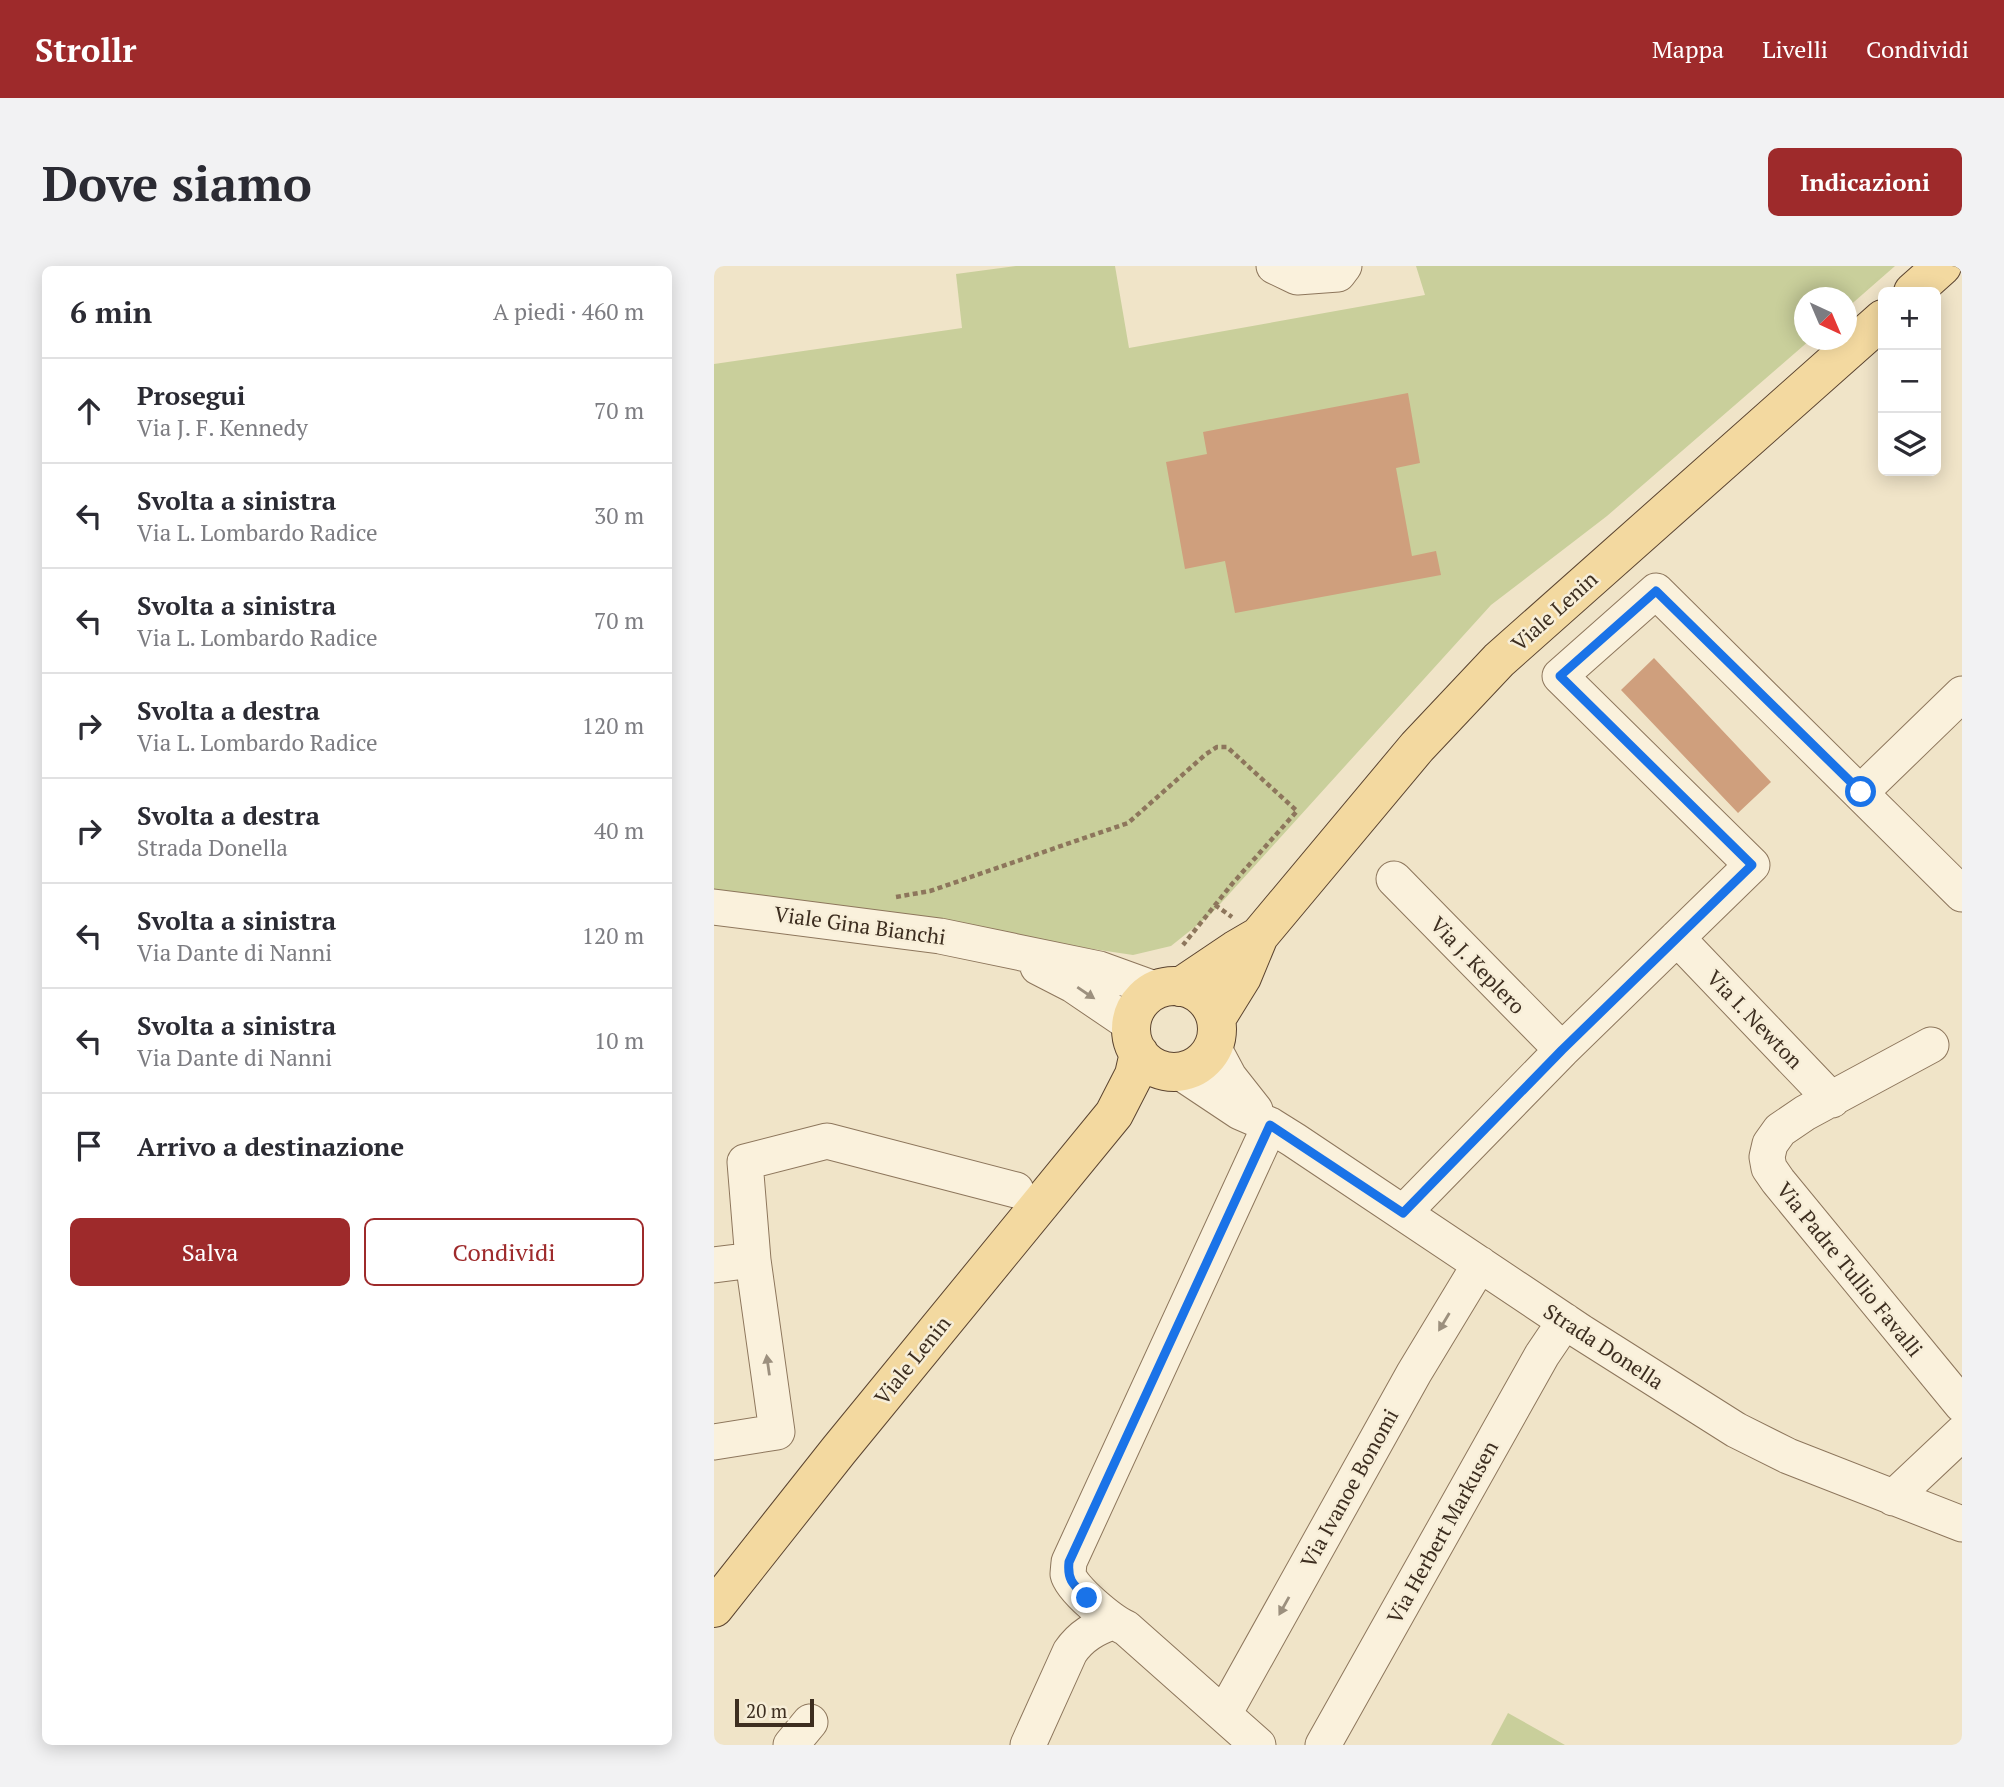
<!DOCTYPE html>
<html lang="it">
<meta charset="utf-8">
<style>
:root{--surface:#fff;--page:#f2f2f3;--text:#2b2b33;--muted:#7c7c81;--line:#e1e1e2;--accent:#9e2a2b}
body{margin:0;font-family:"PT Serif",serif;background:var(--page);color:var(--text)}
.controls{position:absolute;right:21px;top:21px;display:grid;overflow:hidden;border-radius:10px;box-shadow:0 4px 18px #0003}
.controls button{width:63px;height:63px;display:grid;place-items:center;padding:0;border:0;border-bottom:2px solid var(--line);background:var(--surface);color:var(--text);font:35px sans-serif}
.compass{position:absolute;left:1080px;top:21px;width:63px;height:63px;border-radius:50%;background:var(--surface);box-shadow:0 4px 18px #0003;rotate:136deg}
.scale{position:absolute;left:21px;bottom:18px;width:79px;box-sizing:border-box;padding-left:7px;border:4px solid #3d2e20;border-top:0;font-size:19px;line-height:24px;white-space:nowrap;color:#3d2e20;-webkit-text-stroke:5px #f7eed8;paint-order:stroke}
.stop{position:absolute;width:21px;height:21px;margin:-16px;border:5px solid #1a73e8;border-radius:50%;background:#fff}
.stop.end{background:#1a73e8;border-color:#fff;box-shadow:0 2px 7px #0008}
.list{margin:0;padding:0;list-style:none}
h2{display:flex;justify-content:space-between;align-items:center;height:91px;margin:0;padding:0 28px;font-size:30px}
h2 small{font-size:23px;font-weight:400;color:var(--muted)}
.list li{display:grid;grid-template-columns:46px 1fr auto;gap:21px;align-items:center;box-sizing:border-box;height:105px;padding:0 28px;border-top:2px solid var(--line)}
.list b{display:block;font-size:26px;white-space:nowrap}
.list p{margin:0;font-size:23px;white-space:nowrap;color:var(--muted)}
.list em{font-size:23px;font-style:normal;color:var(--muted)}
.actions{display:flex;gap:14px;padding:21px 28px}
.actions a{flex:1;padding:16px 0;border:2px solid var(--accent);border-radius:10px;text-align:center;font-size:24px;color:var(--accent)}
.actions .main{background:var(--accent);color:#fff}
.icon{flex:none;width:38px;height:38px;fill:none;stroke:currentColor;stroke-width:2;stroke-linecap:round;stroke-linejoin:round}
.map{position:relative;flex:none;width:1248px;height:1479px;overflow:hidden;border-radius:10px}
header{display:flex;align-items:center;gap:42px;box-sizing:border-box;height:98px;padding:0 35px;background:var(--accent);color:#fff}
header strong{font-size:33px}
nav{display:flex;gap:38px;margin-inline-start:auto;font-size:24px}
.intro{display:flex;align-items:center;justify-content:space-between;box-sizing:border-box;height:168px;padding:0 42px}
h1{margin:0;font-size:49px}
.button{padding:18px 32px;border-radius:10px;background:var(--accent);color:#fff;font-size:24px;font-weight:700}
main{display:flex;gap:42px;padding:0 42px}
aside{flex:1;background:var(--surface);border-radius:10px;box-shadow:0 4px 18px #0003}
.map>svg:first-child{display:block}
.green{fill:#c9cf9b}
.building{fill:#cf9f7d}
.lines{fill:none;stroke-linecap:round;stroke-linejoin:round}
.minor-casing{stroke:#8d765c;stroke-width:37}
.major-casing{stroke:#5b4430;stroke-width:40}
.path{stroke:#8d765c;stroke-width:4.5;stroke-dasharray:5 3.5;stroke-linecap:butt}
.minor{stroke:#faf1dc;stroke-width:35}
.major{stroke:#f3d9a0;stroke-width:38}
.oneway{fill:#9c907e}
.route{stroke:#1a73e8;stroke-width:9}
.labels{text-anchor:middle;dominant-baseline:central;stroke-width:5;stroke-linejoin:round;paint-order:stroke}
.street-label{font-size:21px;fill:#3d2e20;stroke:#f7eed8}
</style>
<header>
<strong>Strollr</strong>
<nav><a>Mappa</a><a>Livelli</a><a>Condividi</a></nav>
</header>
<div class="intro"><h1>Dove siamo</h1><a class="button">Indicazioni</a></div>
<main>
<aside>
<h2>6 min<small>A piedi · 460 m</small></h2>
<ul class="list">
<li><svg class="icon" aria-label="ahead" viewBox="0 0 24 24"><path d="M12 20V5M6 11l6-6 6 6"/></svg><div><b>Prosegui</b><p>Via J. F. Kennedy</p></div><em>70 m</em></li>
<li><svg class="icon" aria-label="left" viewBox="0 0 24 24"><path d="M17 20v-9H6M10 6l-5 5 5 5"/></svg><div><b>Svolta a sinistra</b><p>Via L. Lombardo Radice</p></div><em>30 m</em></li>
<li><svg class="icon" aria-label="left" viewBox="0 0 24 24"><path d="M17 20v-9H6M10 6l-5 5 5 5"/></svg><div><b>Svolta a sinistra</b><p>Via L. Lombardo Radice</p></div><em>70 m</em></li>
<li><svg class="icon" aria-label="right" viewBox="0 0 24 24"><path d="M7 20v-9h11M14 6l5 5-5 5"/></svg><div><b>Svolta a destra</b><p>Via L. Lombardo Radice</p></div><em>120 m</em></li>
<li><svg class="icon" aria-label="right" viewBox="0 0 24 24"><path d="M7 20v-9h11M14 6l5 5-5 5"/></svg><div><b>Svolta a destra</b><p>Strada Donella</p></div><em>40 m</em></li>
<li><svg class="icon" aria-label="left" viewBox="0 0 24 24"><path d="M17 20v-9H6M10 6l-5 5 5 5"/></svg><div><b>Svolta a sinistra</b><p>Via Dante di Nanni</p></div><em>120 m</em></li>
<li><svg class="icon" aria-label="left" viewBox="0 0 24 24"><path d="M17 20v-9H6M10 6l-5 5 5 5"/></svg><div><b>Svolta a sinistra</b><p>Via Dante di Nanni</p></div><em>10 m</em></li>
<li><svg class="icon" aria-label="arrive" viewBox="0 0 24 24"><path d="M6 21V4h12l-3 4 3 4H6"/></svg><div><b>Arrivo a destinazione</b></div></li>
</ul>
<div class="actions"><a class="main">Salva</a><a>Condividi</a></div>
</aside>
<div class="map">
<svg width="1248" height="1479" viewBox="0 0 1248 1479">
<rect width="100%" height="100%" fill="#f0e4c8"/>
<!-- green -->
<path class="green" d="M302,0H401L415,82L711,29L702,0H1181L1133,42L1132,32H1090V74H1096L893,250L777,339L497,648L457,680L419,689L0,626V98L248,62L242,8Z
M794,1447L851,1479H777Z"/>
<!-- building -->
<path class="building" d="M694,127L706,197L682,202L698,290L722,285L727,309L521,347L511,295L471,303L452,196L493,188L489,166Z
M940,392L1057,516L1024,547L907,424Z"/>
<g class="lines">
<defs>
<path id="minor" d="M560,0L583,11L624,8L630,0
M1147,526L1248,428
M680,613L848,784
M0,641L226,670L385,703L443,724
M963,672L1118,834
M324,701L359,719L418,759
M1217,779L1091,847L1066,864L1056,878L1053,891L1055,902L1064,915L1248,1139
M499,781L515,811L541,844
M466,806L526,846L556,859L580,874L867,1066L1022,1164L1074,1190L1248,1258
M689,947L848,784L1038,599L846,410L942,325L1248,628
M0,999L39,994
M0,1176L63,1166L39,994L31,896L113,875L302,924
M1179,1232L1248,1167
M510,1448L700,1107L766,998
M77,1479L96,1456
M314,1479L356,1386C367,1370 381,1362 399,1356
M544,1479L412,1362C398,1356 357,1323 354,1308C354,1307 355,1297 355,1296L556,859
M609,1479L828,1089L851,1055"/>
<path id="major" d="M1199,26L1228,0
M417 763a43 43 0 1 1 86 0a43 43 0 1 1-86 0Z
M466,721L521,684L545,670
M502,753L528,711L545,670L703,481L785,394L1169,53
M0,1342L125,1184L400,848L420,809L425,787"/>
</defs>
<!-- minor casing -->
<use href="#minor" class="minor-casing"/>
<!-- major casing -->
<use href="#major" class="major-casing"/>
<!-- path -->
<path class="path" d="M182,631L216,625L414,557L492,488L503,481H513L583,545L518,618L469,679
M501,639L518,651"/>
<!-- minor -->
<use href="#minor" class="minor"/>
<!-- major -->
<use href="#major" class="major"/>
</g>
<!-- one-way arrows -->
<defs><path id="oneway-solid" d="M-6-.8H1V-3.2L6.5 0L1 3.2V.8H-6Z" transform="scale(1.75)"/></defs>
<g class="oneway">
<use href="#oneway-solid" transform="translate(372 727) rotate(34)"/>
<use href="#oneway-solid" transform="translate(730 1056) rotate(121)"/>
<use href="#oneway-solid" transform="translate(54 1099) rotate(-98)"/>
<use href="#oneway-solid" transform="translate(570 1340) rotate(119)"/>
</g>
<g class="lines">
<!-- route -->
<path class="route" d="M373,1332C360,1319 353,1315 355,1296L556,859L689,947L848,784L1038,599L846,410L942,325L1147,526"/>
</g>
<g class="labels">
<!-- street labels -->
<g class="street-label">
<text transform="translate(840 345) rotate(-42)">Viale Lenin</text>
<text transform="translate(146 659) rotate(8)">Viale Gina Bianchi</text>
<text transform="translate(764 699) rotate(46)">Via J. Keplero</text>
<text transform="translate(1041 753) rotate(46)">Via I. Newton</text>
<text transform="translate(1136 1003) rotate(51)">Via Padre Tullio Favalli</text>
<text transform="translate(890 1080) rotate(33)">Strada Donella</text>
<text transform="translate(198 1094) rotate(-51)">Viale Lenin</text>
<text transform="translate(635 1222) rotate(-61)">Via Ivanoe Bonomi</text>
<text transform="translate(728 1266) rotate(-61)">Via Herbert Markusen</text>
</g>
</g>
</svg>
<div class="controls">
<button>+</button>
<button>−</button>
<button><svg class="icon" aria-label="layers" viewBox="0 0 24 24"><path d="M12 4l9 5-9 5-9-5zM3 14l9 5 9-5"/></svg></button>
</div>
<svg class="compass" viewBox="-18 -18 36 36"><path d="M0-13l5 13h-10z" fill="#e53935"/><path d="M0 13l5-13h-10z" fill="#7c7c81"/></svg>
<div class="scale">20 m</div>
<div class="stop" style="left:1147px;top:526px"></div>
<div class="stop end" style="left:373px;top:1332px"></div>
</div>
</main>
